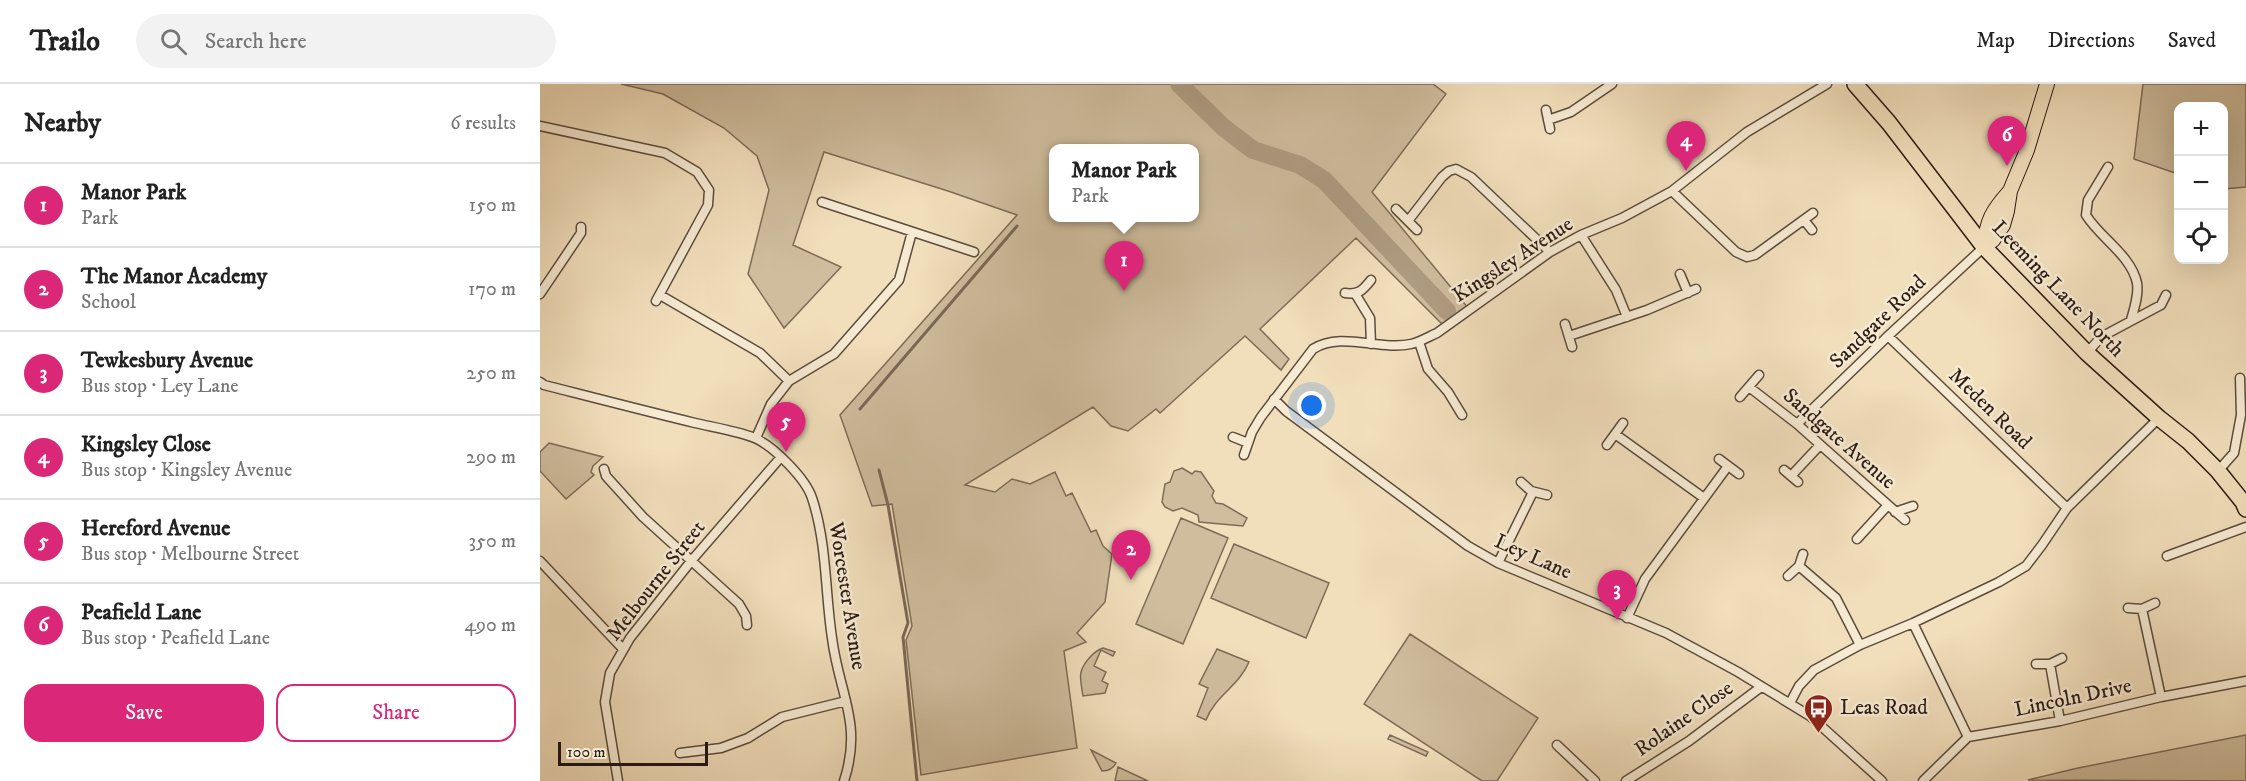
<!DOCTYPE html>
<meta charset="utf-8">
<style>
:root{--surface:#fff;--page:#f2f2f2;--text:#222;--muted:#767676;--line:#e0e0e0;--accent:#db2777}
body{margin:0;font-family:"IM FELL DW Pica",serif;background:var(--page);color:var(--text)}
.controls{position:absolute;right:18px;top:18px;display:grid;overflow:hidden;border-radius:12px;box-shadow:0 6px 24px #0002}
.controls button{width:54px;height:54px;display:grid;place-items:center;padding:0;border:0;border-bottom:2px solid var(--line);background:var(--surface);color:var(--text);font:30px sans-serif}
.scale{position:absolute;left:18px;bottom:15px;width:150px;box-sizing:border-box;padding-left:6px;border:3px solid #2b1b13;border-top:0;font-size:16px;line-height:21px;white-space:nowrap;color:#2b1b13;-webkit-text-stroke:4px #f6ead3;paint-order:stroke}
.you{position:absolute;left:772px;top:322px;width:21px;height:21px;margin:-15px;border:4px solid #fff;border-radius:50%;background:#1a73e8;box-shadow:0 0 0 9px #1a73e833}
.badge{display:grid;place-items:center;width:39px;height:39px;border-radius:50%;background:var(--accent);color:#fff;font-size:20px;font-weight:700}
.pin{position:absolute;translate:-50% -50px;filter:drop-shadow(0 2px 3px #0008)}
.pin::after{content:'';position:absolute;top:32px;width:21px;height:18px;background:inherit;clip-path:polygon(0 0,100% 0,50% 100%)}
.popup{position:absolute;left:509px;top:60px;width:150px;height:78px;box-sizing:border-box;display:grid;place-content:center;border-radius:12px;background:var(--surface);filter:drop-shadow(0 2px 4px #0005);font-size:20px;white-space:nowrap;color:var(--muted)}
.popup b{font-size:22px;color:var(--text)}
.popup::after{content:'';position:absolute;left:50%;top:100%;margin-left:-12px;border:12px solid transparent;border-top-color:var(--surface)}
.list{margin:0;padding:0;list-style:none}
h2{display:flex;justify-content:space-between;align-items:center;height:78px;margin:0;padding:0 24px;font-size:26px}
h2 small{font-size:20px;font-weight:400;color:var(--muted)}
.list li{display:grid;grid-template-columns:39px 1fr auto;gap:18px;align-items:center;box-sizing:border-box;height:84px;padding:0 24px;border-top:2px solid var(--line)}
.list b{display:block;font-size:22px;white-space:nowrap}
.list p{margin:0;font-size:20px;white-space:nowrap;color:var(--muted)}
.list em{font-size:20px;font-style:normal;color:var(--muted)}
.actions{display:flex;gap:12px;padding:18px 24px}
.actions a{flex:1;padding:14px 0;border:2px solid var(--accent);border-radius:18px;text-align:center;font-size:21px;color:var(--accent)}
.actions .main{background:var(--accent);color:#fff}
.icon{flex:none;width:33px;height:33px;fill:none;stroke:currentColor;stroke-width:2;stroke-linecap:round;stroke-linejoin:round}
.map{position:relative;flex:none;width:1706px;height:697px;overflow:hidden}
header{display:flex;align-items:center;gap:36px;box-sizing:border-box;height:84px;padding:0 30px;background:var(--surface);border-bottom:2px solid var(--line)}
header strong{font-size:28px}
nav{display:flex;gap:33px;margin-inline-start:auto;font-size:21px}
.search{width:420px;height:54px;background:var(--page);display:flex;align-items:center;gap:15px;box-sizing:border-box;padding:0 21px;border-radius:33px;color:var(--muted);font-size:22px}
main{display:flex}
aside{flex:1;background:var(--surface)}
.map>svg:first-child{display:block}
.green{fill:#cfbd9e;stroke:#7d6c58;stroke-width:1.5;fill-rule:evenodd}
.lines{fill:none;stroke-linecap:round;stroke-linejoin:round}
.stream{stroke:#7a6856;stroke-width:3}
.river{stroke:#ae9c82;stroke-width:18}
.minor-casing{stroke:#5c4c3d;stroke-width:11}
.primary-casing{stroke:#2b1b13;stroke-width:16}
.trunk-casing{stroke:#2b1b13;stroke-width:18}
.minor{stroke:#f6ead3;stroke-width:8}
.primary{stroke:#f1debb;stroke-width:14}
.trunk{stroke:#f1debb;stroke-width:15}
.labels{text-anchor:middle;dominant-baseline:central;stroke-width:5;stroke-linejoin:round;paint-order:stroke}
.street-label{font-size:21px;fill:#2b1b13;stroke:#f6ead3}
.poi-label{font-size:21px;fill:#2b1b13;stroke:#f6ead3;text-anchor:start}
</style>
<header>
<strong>Trailo</strong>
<div class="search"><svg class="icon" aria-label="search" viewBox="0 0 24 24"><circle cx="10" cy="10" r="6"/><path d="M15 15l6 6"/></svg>Search here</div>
<nav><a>Map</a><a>Directions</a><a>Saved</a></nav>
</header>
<main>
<aside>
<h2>Nearby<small>6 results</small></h2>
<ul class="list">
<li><span class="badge">1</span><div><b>Manor Park</b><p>Park</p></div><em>150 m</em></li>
<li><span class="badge">2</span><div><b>The Manor Academy</b><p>School</p></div><em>170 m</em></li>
<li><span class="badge">3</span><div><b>Tewkesbury Avenue</b><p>Bus stop · Ley Lane</p></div><em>250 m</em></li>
<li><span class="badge">4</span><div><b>Kingsley Close</b><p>Bus stop · Kingsley Avenue</p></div><em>290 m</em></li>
<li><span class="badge">5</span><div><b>Hereford Avenue</b><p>Bus stop · Melbourne Street</p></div><em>350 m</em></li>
<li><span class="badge">6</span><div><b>Peafield Lane</b><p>Bus stop · Peafield Lane</p></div><em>490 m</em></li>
</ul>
<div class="actions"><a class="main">Save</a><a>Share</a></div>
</aside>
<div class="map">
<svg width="1706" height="697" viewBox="0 0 1706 697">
<rect width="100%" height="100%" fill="#f1debb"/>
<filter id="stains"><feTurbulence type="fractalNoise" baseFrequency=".00333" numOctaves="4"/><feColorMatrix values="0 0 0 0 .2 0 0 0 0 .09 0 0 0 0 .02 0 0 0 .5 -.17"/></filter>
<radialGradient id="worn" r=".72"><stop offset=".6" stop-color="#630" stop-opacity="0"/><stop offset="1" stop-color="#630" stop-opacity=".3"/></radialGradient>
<!-- green -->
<path class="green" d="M81,0H893L906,10L832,108L929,225L905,243L816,154L720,245L749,275L741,286L705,252L620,329L616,325L588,347L571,342L553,323L425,401L455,408L472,395L490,400L515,388L526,412L532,409L551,448L556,446L563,462L572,470L565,518L537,549L546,558L524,567L537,664L381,691L366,556L372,542L352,420L332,422L300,331L477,131L408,107L284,68L253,161L301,183L244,244L208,190L229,106L217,72L184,44L123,10ZM514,64H654V134H514Z
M1603,0H1706V103L1684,105V22H1638V90L1594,75Z
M9,359L63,373L53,382L51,388L54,391L26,415L0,387V368Z
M642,384L652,390L655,387L661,388L674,407L672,412L676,419L683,420L707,434L703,442L659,438L658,431L642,424L633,427L625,423L622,418L625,400L630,398L634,387Z
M641,434L688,454L643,560L596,540Z
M694,460L789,499L766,554L671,514Z
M870,550L998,634L957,697H942L824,620Z
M563,564L575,568L573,572L561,566L554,582L566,588L562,597L568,600L565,609L543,612C540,593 537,587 551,572C555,568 557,566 563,564Z
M677,565L709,578C699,602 675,612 666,636L657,632L668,604L659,600Z
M850,651L888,668L886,672L848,655Z
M1706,651V697L1488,696L1538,684Z
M551,666L576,679C573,685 568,687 562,687Z
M578,683L608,697H575Z"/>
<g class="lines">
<!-- stream -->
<path class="stream" d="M320,325L477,142
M339,386L348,421L368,539L363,553L377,697"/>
<!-- river -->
<path class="river" d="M639,0L683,43L713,66L760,81L784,96L907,227"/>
<defs>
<path id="minor" d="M1006,26L1010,45
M1008,36L1031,28L1072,0
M0,42L125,69L157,88L169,106L168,121L116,217
M1568,83L1548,116L1546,131C1560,154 1591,171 1597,199C1599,211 1594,225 1591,236
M1132,107L1196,168L1207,173L1215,171L1273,129
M282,118L434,168
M856,125L877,146
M1264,136L1272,146
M868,137L902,93L909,87L916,85L931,93L1010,168
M1041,151L1076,206L1087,233
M1140,190L1148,209
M805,209C819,211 823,206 831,196
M0,210L41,149V143
M120,211L220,269L249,297L231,320L216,354
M816,211L830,234L831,260
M1025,240L1032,263
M1029,252L1107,226L1156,205
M1348,252L1527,424
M879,258L888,285L908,308L922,331
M1547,269L1561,253L1621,221L1626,211
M249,297L294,270L359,196L372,148
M0,298L4,301C55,314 105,327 155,339C172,343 203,348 217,355C235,364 266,395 272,414C287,459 285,508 292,554C299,610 323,639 304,697
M1209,303L1257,340L1365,436
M1200,313L1219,291
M734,315L746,327L928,462L958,479L1126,549L1198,588L1270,632L1342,697
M1257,340L1348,252L1444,163
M1075,350L1164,414
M693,353L708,359
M1067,361L1083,339
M704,371L712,348L721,333L773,265C802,247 839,267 871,260C880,258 888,253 897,249L1010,168L1041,151L1082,134L1132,107L1207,48L1287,0
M1179,375L1199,390
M64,385L66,392L103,433L199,520L206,532L207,541
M1244,386L1258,398
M1678,387L1694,369L1701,331L1700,294
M1251,392L1280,361
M981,398L991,407L1007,411
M1355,428L1373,422
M1317,455L1348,421
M1627,472L1706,443
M0,477L83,565
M958,479L993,408
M1259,482L1296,514L1320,561
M1248,492L1259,482L1263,470
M1588,524L1602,525L1615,519
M1602,525L1621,613
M1087,534L1105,495L1188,382
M1373,539L1428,653
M1496,580H1510L1522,574
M1510,580L1520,637
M1250,619L1259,602L1274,586L1320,561L1373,539L1459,498L1486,482L1502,461L1527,424L1619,334
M1017,661L1055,697
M140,669L181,664L208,654L242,633L306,617
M78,697L65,618L70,589L90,554L152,476L241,373
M1086,697L1149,657L1221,603
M1383,697L1428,653L1520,637L1621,613L1706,597"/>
<path id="primary" d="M1444,163L1453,156L1463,141L1467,127L1470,107L1487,66L1507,0
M1444,163C1447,136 1452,127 1470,107"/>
<path id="trunk" d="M1315,0L1349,39L1444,163L1547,269L1619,334L1648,357L1678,387L1703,418L1706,425"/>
</defs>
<!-- minor casing -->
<use href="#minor" class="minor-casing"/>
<!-- primary casing -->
<use href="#primary" class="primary-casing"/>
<!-- trunk casing -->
<use href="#trunk" class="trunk-casing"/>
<!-- minor -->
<use href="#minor" class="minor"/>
<!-- primary -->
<use href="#primary" class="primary"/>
<!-- trunk -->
<use href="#trunk" class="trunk"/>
</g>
<!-- icons -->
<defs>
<symbol id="bus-pin" viewBox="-11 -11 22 30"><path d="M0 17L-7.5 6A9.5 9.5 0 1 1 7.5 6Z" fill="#8f2418" stroke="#f6ead3"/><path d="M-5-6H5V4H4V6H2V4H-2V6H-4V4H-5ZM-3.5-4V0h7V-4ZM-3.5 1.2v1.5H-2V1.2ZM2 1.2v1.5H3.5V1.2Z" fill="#fff"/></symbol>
</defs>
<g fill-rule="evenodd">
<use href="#bus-pin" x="1262" y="608" width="33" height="45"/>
</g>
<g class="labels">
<!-- street labels -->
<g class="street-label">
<text transform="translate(973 176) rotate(-33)">Kingsley Avenue</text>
<text transform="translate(1518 205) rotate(46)">Leeming Lane North</text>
<text transform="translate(1338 238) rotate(-44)">Sandgate Road</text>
<text transform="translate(1450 325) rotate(44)">Meden Road</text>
<text transform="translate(1299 355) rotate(41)">Sandgate Avenue</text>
<text transform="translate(993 473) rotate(24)">Ley Lane</text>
<text transform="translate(116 497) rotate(-52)">Melbourne Street</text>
<text transform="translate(307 512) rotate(81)">Worcester Avenue</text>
<text transform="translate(1533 614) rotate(-12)">Lincoln Drive</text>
<text transform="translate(1144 635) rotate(-35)">Rolaine Close</text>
</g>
<!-- poi labels -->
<g class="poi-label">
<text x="1300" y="624">Leas Road</text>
</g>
</g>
<rect width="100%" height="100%" filter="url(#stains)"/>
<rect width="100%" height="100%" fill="url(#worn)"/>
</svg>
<div class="controls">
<button>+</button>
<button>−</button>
<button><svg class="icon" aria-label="locate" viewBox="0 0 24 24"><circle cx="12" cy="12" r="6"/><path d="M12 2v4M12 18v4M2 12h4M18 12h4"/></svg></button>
</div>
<div class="scale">100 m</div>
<div class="you"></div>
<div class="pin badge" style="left:584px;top:207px">1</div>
<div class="popup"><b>Manor Park</b>Park</div>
<div class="pin badge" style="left:591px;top:496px">2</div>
<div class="pin badge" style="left:1077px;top:536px">3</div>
<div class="pin badge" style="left:1146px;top:87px">4</div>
<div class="pin badge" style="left:246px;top:368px">5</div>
<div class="pin badge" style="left:1467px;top:82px">6</div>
</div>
</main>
